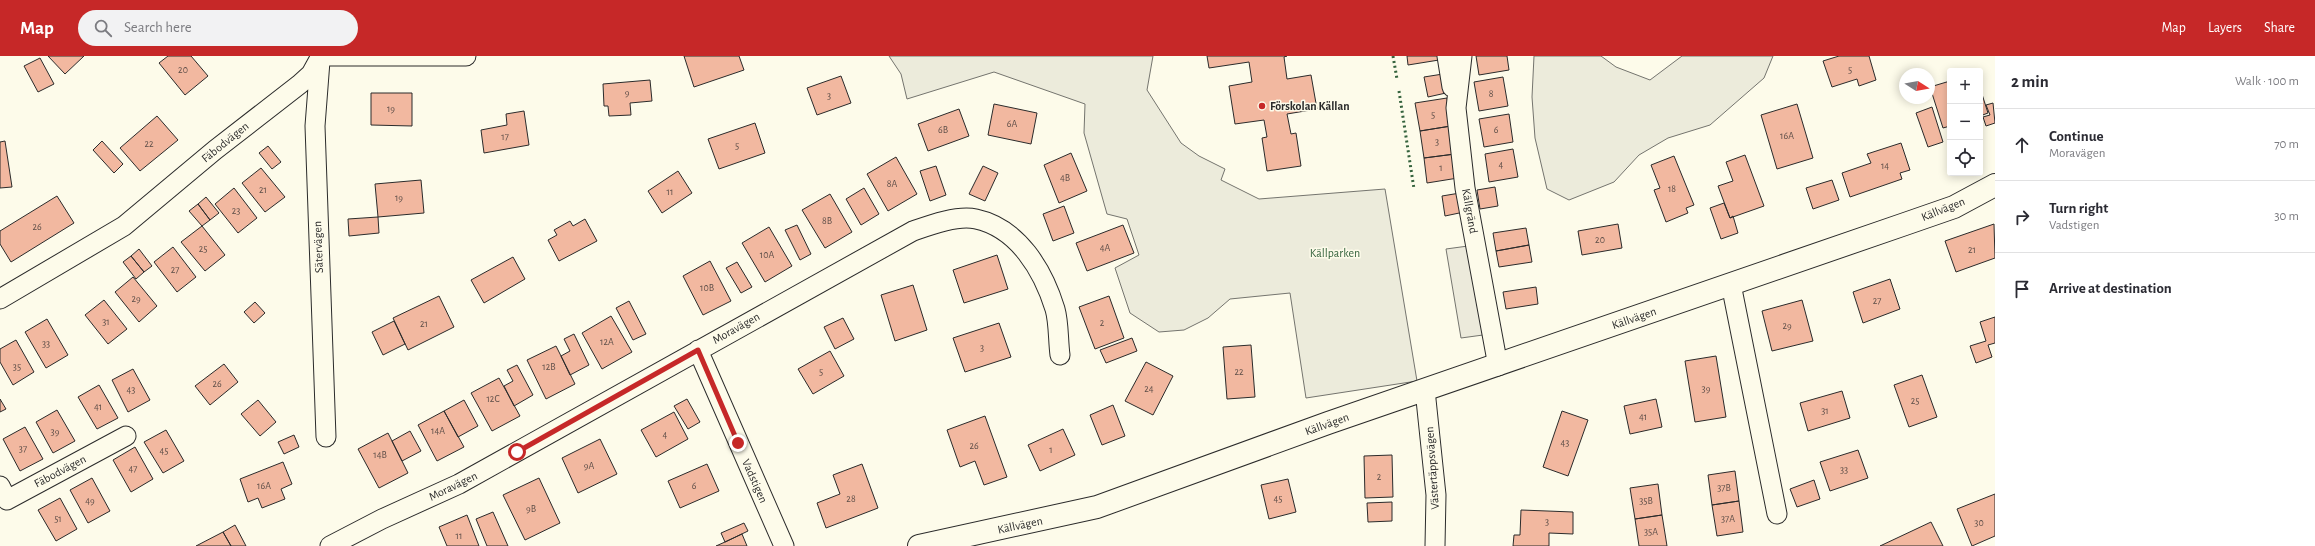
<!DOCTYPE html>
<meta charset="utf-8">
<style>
:root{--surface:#fff;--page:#f2f2f3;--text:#2b2b33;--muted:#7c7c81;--line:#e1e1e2;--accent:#c62828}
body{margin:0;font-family:"Alegreya Sans",sans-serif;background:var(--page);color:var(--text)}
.controls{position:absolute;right:12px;top:12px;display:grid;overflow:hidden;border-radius:4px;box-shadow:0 2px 10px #0003}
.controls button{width:36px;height:36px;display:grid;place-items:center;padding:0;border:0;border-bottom:1px solid var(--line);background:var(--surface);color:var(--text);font:20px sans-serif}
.compass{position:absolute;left:1899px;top:12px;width:36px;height:36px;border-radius:50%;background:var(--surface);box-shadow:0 2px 10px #0003;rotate:101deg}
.stop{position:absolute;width:12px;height:12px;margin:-9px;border:3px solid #c62828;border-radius:50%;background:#fff}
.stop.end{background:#c62828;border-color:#fff;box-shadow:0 1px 4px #0008}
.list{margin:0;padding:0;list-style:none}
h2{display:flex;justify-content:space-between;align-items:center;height:52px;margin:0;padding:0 16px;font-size:17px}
h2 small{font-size:13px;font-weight:400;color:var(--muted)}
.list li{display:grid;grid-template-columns:26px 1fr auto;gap:12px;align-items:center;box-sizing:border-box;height:72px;padding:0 16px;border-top:1px solid var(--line)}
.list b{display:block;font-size:15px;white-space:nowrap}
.list p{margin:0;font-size:13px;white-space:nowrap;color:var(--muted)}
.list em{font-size:13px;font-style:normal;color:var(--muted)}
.icon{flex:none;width:22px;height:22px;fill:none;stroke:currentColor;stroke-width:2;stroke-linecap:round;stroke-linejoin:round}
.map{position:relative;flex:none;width:1995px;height:490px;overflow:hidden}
header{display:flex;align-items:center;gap:24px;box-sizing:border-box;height:56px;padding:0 20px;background:var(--accent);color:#fff}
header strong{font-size:19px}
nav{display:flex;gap:22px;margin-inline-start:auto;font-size:14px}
.search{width:280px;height:36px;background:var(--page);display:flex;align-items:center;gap:10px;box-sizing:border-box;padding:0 14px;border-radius:22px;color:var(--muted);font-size:15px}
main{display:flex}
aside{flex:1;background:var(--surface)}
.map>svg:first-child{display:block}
.green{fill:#ecebdb;stroke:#74746e}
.parking{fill:#eceadb;stroke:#74746e}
.building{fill:#f2b8a0;stroke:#2b2b2b}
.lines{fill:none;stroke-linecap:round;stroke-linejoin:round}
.minor-casing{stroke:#2b2b2b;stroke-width:21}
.tertiary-casing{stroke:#2b2b2b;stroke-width:24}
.minor{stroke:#fdfbea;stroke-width:19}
.tertiary{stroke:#fdfbea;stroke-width:22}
.hedge{stroke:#34623c;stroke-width:3;stroke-dasharray:2 3;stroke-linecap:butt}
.route{stroke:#c62828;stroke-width:5}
.poi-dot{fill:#c62828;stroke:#fdfbea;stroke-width:1.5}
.labels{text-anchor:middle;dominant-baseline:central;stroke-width:3;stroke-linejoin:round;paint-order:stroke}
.number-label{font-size:10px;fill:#5d4e48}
.poi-label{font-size:12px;font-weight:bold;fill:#2b2b2b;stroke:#fdfbea;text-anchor:start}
.street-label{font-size:12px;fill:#2b2b2b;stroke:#fdfbea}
.park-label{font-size:12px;fill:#34623c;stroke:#fdfbea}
</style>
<header>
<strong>Map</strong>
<div class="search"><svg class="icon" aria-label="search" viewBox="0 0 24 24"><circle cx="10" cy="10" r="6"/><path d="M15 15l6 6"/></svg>Search here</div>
<nav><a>Map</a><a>Layers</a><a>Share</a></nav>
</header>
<main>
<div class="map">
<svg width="1995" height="490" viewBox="0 0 1995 490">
<rect width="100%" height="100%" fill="#fdfbea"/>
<!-- green -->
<path class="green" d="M889,0H1153L1147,34L1181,87L1199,100L1225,113L1221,124L1259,143L1385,133L1417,325L1306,342L1290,237L1230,243L1208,262L1184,274L1159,276L1130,257L1115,212L1139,199L1127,163L1107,158L1084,77L1085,48L994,16L907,43L901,18Z
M1534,0H1601L1616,11L1650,24L1682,0H1773L1764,22L1710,69L1668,82L1639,99L1614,126L1569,144L1547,133L1535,82L1532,41Z"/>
<!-- parking -->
<path class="parking" d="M1468,190L1483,279L1461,282L1446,193Z"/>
<!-- building -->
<path class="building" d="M48,0H84L65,18Z
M168,0H191L208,20L185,39L159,7Z
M684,0H739L744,14L694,31Z
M1207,0H1287L1284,1L1287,23L1311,19L1317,53L1287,58L1291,78L1296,77L1301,110L1267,115L1262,82L1267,81L1264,64L1235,68L1229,30L1252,26L1249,6L1209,12Z
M1407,0H1438L1439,4L1408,9Z
M1476,0H1507L1509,14L1479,19Z
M1839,0H1869L1876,24L1859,30L1857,23L1832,31L1823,5Z
M40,2L54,28L38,36L24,10Z
M1443,18L1446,37L1428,41L1424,21Z
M841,20L851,47L817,59L807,32Z
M1503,21L1508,50L1479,55L1474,26Z
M650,24L652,45L630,47L631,59L609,60L608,50H604L603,28Z
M1950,25V70L1943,72L1930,31Z
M1980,32L1988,57L1980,60Z
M371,37H412V70L371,69Z
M1447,42L1451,70L1420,75L1415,47Z
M1993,47L1995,67L1986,70L1983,61L1990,59L1986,49Z
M994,48L1037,57L1031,88L988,79Z
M1797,48L1813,102L1777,113L1761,59Z
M1932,51L1943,86L1928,91L1916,57Z
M959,53L969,80L928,95L918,68Z
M524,55L529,89L484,97L481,74L507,69L506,58Z
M1509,58L1513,86L1484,91L1479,63Z
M157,60L178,84L140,115L120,92Z
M755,67L765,97L719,113L708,83Z
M1451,70L1455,98L1424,102L1420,75Z
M5,85L12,131L0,132V86Z
M102,85L123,108L114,117L93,94Z
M1901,87L1910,114L1900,117L1902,123L1850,141L1842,117L1871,107L1867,98Z
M268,90L281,106L272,113L259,97Z
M1513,93L1518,121L1489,126L1485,98Z
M1071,97L1087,135L1059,147L1044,109Z
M1455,98L1458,122L1427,127L1424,102Z
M1745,99L1764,150L1730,162L1718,130L1733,125L1726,106Z
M1674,100L1694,149L1686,152L1688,157L1666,166L1654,134L1660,132L1651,109Z
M896,101L917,138L888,155L867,118Z
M936,110L946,139L930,145L920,115Z
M983,110L998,117L985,145L969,138Z
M261,112L285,141L265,156L242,127Z
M678,115L692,137L662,157L648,135Z
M421,124L424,157L378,161L375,128Z
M1832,124L1839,144L1813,153L1806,132Z
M1495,131L1498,150L1480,153L1477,134Z
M234,132L257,162L238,177L215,148Z
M864,132L879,158L861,169L846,143Z
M1460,137L1464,156L1445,160L1442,140Z
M830,138L852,176L825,192L802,154Z
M57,140L74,167L11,206L0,188V175Z
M206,141L219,157L210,164L198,148Z
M1724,147L1730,162L1733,160L1738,177L1721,183L1710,152Z
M198,148L210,164L202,170L189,155Z
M1064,150L1074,177L1053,185L1043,158Z
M378,161L379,177L349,180L348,163Z
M585,163L597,185L559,205L548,184L557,179L554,174L570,165L573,170Z
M1618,168L1622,192L1582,199L1578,175Z
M1994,168L1995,202L1956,216L1945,185Z
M797,169L811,198L800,204L785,174Z
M1123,169L1134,197L1087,215L1076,187Z
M202,170L225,199L205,215L181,186Z
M769,171L792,210L765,226L742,187Z
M1526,172L1529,189L1496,195L1493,177Z
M1529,189L1532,206L1499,211L1496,195Z
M173,191L196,221L177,236L154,206Z
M139,193L152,210L144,216L131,200Z
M997,199L1008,233L964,247L953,214Z
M131,200L144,216L136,223L123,206Z
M513,201L525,223L484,247L471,224Z
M710,205L731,245L703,259L683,220Z
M737,206L752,231L741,237L726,212Z
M133,221L157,250L139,266L115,236Z
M1890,223L1900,253L1863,267L1853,236Z
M913,229L927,274L895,285L881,239Z
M1536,231L1538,248L1506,253L1503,236Z
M439,240L454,271L408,294L393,262Z
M1109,240L1124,282L1095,293L1079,251Z
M104,244L127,273L108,288L85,259Z
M1802,244L1813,285L1772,295L1762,255Z
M629,245L646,278L633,284L616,252Z
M255,246L265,257L254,267L244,256Z
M611,260L632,296L602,313L582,277Z
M1995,261V287L1988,289L1992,301L1976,307L1970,290L1986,285L1980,266Z
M843,262L854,283L835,293L824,271Z
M47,263L68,299L46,312L25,276Z
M394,265L405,288L383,299L372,276Z
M999,267L1011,301L965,316L953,282Z
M574,278L589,309L570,319L561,300L570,295L564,283Z
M1132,282L1137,295L1106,307L1100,294Z
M16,284L34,316L13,329L0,306V293Z
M1251,289L1255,341L1227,343L1223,291Z
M556,290L575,328L546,343L527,304Z
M830,295L844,320L813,338L798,313Z
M1716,300L1726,361L1695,366L1685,305Z
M1146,306L1173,320L1153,359L1125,345Z
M224,308L238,326L210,349L195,330Z
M517,309L533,339L514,350L504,330L513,325L507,314Z
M133,313L150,344L128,356L112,324Z
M1922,319L1937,361L1909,371L1894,329Z
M499,322L520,360L492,375L471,337Z
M99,329L118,362L97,373L78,341Z
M1842,335L1850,362L1808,375L1800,347Z
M0,343L6,353L0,356Z
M687,343L700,366L688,373L674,350Z
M1656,343L1662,371L1630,378L1624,350Z
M258,344L276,366L260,380L241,358Z
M464,344L478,370L458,381L444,355Z
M1113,349L1125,380L1102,389L1090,359Z
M57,354L75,385L53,397L36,366Z
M444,355L464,391L437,405L418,369Z
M1562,355L1588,364L1568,420L1543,411Z
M674,356L688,383L656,401L641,374Z
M985,360L1007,421L984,429L975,405L960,411L947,374Z
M25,371L43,403L20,415L3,383Z
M1063,373L1075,399L1040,415L1028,389Z
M166,374L184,405L163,417L144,386Z
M410,375L421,395L402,405L392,385Z
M388,377L408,417L379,432L358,393Z
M294,379L299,391L284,398L278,386Z
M600,383L617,418L578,437L562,402Z
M135,391L153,423L131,436L113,404Z
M1858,394L1868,422L1830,435L1820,406Z
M1392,399L1393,441L1365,442L1364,400Z
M283,406L292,428L281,433L285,443L262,452L258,442L248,446L240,423Z
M707,408L719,435L680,452L668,425Z
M862,408L878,452L826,472L817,447L840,438L833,419Z
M1735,415L1739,445L1712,449L1708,419Z
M92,422L110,455L88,467L70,434Z
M539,422L560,467L525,484L503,439Z
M1288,423L1296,456L1269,463L1261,429Z
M1814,424L1820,443L1797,451L1790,433Z
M1658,428L1662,459L1635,463L1630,432Z
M1995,438V480L1972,490L1957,453Z
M60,442L77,473L56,485L38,454Z
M1739,445L1743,476L1717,480L1712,449Z
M1392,446V465L1368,466L1367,447Z
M1521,454L1573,456V478L1549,477V490H1513L1514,479H1520Z
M493,456L508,490H487L476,463Z
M467,459L479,490H447L439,471Z
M1662,459L1667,490H1639L1635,463Z
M1931,466L1943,490H1880Z
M744,467L748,475L725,486L721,477Z
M235,469L246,490H231L223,476Z
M223,476L231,490H196Z
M742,478L747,490H716L725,486Z"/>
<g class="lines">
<defs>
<path id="minor" d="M1447,0L1452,31
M1462,0L1456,52L1465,132L1498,310
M320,5L315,70L326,381
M1731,228L1777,458
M0,243L124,170L215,94L300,28L311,18L321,0H466
M698,294L784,490
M1425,334L1436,439L1435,490
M0,430L7,444L126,380
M330,490L382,463L459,428L913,175C930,169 957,159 976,163C1018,172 1043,214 1055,253C1059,267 1058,284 1060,299"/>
<path id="tertiary" d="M919,490L1097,451L1328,367L1905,168L1954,151L1995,129"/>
</defs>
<!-- minor casing -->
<use href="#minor" class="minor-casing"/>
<!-- tertiary casing -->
<use href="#tertiary" class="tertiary-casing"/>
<!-- minor -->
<use href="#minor" class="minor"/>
<!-- tertiary -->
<use href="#tertiary" class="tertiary"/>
<!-- hedge -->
<path class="hedge" d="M1393,0L1397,23
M1399,35L1414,133"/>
</g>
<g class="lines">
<!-- route -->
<path class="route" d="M517,396L698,294L738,387"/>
</g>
<!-- markers -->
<circle class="poi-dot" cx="1262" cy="50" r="4"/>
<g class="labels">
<!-- number labels -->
<g class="number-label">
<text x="183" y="14">20</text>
<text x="1850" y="14">5</text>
<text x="627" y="37">9</text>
<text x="1491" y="38">8</text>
<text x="829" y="40">3</text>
<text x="391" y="53">19</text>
<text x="1433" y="59">5</text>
<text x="1012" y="68">6A</text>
<text x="943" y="74">6B</text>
<text x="1496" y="74">6</text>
<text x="1787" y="80">16A</text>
<text x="505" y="81">17</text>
<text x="1437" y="86">3</text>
<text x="149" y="88">22</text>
<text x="737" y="90">5</text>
<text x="1501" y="109">4</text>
<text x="1885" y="110">14</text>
<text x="1441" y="112">1</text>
<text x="1065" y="122">4B</text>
<text x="892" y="128">8A</text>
<text x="1672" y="133">18</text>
<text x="263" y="134">21</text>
<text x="670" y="136">11</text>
<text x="399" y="142">19</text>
<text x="236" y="155">23</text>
<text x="827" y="165">8B</text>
<text x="37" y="171">26</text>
<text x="1600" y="184">20</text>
<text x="1105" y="192">4A</text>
<text x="203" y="193">25</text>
<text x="1972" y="194">21</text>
<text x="767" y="199">10A</text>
<text x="175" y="214">27</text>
<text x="707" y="232">10B</text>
<text x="136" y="243">29</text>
<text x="1877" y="245">27</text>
<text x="106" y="266">31</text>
<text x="1102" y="267">2</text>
<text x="424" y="268">21</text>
<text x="1787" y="270">29</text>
<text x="607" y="286">12A</text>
<text x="46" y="288">33</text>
<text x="982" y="292">3</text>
<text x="17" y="311">35</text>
<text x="549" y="311">12B</text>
<text x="821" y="316">5</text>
<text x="1239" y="316">22</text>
<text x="217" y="328">26</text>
<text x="1149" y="333">24</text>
<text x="1706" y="333">39</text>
<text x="131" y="334">43</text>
<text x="493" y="343">12C</text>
<text x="1915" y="345">25</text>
<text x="98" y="351">41</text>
<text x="1825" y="355">31</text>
<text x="1643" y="361">41</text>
<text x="438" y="375">14A</text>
<text x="55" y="376">39</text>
<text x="665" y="379">4</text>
<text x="1565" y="387">43</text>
<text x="974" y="390">26</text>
<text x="23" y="393">37</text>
<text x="1051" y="394">1</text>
<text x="164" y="395">45</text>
<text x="380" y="399">14B</text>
<text x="589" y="410">9A</text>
<text x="133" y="413">47</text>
<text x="1844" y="414">33</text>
<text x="1379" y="421">2</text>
<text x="264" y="430">16A</text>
<text x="694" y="430">6</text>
<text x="1724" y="432">37B</text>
<text x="851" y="443">28</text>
<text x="1278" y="443">45</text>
<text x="90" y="445">49</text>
<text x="1646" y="445">35B</text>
<text x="531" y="453">9B</text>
<text x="58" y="463">51</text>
<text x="1728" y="463">37A</text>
<text x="1547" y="466">3</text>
<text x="1979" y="467">30</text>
<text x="1651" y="476">35A</text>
<text x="459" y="480">11</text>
</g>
<!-- poi labels -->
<g class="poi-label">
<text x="1270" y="50">Förskolan Källan</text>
</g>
<!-- street labels -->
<g class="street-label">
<text transform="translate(225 86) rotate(-39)">Fäbodvägen</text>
<text transform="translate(1943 153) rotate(-22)">Källvägen</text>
<text transform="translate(1470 155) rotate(80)">Källgränd</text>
<text transform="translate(318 191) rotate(-92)">Sätervägen</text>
<text transform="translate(1634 262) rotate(-19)">Källvägen</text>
<text transform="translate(736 272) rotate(-29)">Moravägen</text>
<text transform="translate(1327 368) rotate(-20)">Källvägen</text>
<text transform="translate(1432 412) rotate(-94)">Västertäppsvägen</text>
<text transform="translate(60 415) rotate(-28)">Fäbodvägen</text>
<text transform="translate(755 425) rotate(66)">Vadstigen</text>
<text transform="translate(453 430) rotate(-26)">Moravägen</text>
<text transform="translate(1020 469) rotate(-12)">Källvägen</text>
</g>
<!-- park labels -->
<g class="park-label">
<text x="1335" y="197">Källparken</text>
</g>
</g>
</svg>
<div class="controls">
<button>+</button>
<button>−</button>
<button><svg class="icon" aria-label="locate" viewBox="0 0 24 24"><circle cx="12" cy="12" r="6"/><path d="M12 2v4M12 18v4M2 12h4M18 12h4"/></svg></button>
</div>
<svg class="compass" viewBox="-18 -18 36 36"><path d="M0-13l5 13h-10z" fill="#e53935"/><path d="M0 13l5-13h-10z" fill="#7c7c81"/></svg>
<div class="stop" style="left:517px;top:396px"></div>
<div class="stop end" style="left:738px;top:387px"></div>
</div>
<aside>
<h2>2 min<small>Walk · 100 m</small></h2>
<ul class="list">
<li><svg class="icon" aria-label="ahead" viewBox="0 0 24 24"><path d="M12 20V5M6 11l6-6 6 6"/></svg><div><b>Continue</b><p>Moravägen</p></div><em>70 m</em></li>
<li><svg class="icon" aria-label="right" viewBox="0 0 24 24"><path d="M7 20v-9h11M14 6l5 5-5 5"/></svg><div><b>Turn right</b><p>Vadstigen</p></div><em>30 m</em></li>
<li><svg class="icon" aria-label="arrive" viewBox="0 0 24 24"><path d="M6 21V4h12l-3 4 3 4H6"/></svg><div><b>Arrive at destination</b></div></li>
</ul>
</aside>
</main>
